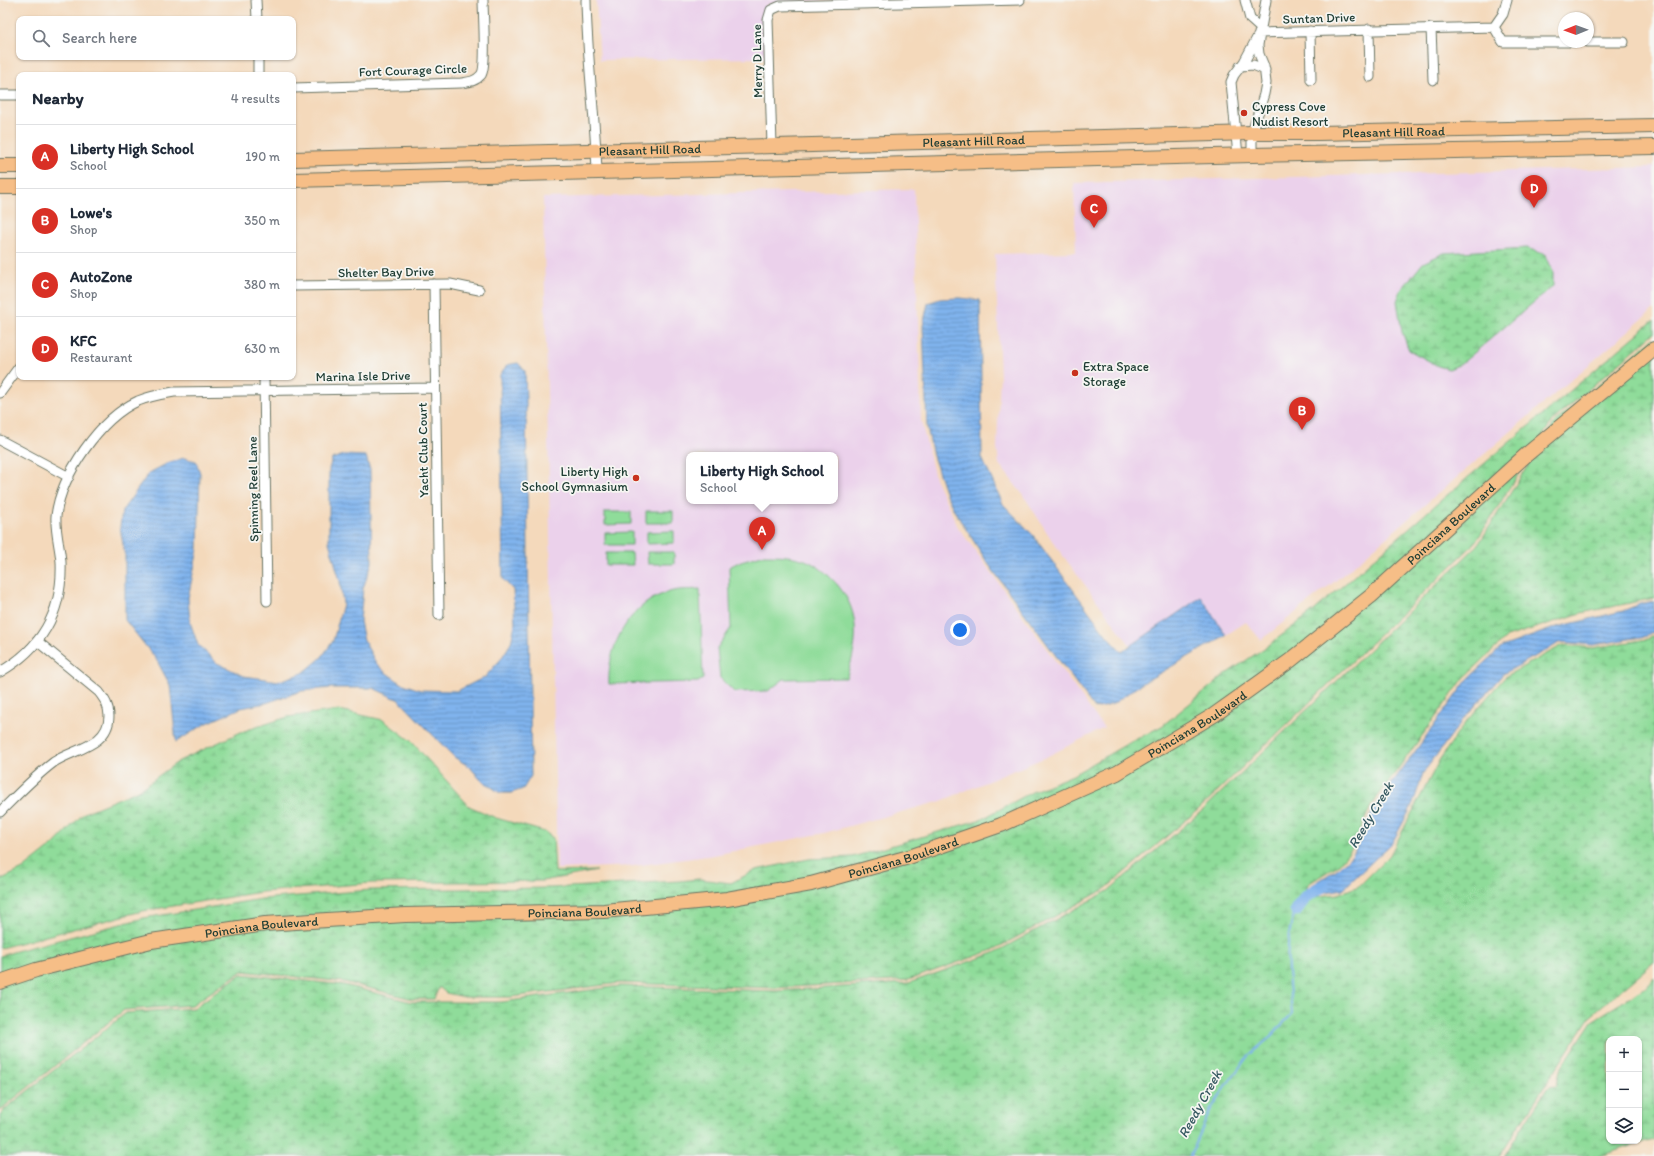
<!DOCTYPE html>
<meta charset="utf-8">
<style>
:root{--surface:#fff;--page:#f2f2f3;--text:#1f2937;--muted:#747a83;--line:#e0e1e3;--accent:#d93025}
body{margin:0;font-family:Itim,sans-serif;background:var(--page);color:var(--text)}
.controls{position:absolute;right:12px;bottom:12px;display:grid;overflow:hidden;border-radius:8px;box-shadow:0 1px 3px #0004}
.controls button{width:36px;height:36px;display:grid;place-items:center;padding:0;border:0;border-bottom:1px solid var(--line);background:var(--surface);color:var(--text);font:20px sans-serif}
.compass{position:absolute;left:1558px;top:12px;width:36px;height:36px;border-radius:50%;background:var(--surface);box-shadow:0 1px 3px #0004;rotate:269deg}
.you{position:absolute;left:960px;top:630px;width:14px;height:14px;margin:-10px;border:3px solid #fff;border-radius:50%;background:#1a73e8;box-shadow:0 0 0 6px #1a73e833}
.badge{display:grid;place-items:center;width:26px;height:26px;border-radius:50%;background:var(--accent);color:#fff;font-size:13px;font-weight:700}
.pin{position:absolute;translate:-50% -33px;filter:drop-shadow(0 1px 2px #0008)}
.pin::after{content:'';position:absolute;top:21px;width:14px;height:12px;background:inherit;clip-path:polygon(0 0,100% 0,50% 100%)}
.popup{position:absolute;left:686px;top:452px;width:152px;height:52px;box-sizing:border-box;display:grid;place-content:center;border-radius:8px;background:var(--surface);filter:drop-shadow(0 1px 3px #0005);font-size:13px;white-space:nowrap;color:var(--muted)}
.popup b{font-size:15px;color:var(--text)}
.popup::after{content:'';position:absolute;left:50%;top:100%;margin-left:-8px;border:8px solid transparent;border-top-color:var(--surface)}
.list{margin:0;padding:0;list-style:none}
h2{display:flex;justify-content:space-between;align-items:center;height:52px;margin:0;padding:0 16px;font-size:17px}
h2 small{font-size:13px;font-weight:400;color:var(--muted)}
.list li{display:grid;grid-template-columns:26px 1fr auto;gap:12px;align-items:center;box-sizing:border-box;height:64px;padding:0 16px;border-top:1px solid var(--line)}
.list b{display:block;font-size:15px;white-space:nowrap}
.list p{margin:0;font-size:13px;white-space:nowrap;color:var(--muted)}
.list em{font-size:13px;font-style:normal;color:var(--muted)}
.icon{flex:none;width:22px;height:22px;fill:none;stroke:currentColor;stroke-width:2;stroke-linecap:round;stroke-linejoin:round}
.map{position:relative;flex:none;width:1654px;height:1156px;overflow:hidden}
.search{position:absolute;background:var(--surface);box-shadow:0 1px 3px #0004;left:16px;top:16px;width:280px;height:44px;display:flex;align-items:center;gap:10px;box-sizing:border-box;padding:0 14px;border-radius:8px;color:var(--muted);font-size:15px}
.panel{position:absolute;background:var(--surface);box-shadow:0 1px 3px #0004;left:16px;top:72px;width:280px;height:308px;border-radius:8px}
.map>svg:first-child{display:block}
.built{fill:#ebd1eb;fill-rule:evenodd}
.wetland{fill:url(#wetland-marsh);stroke:#578c67;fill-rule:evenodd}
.garden{fill:#8fdc9a;stroke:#578c67}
.water{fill:url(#water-rules);stroke:#507890}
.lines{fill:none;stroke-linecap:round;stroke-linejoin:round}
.stream{stroke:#80b3ed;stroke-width:2}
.river{stroke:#80b3ed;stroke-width:13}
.street-casing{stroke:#6a7463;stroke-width:11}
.primary-casing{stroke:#6a7463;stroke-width:16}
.street{stroke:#fff;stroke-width:9}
.primary{stroke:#f6be87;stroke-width:14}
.poi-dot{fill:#c8321e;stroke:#f6f6f2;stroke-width:1.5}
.labels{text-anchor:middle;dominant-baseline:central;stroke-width:3.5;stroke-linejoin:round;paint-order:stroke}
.street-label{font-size:13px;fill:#1f3d34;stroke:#f6f6f2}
.poi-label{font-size:13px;fill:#1f3d34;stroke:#f6f6f2;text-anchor:start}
.water-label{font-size:14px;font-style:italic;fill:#375a62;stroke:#f6f6f2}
</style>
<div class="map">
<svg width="1654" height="1156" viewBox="0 0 1654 1156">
<defs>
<pattern id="wetland-marsh" width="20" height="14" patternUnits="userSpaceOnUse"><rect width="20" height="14" fill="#8fdc9a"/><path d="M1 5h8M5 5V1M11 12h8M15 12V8" fill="none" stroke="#74b47e"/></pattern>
<pattern id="water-rules" width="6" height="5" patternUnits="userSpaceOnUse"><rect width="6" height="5" fill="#80b3ed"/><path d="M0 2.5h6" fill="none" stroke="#6893c1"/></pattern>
</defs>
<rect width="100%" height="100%" fill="#f6f6f2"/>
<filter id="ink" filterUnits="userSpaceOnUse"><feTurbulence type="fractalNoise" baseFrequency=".025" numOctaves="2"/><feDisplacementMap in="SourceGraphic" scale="8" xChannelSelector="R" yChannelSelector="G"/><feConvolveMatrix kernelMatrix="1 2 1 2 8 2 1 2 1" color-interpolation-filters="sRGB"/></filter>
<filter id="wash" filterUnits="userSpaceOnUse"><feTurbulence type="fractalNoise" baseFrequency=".012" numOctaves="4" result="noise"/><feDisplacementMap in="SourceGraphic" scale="16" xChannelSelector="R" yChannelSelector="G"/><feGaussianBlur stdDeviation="0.9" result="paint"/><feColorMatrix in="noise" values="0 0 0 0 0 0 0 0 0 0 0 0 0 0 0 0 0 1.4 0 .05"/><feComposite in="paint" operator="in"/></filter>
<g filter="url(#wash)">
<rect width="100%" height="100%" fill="#f4d9bb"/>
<!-- built -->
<path class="built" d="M596,0H871L780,2L767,5L764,20L765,58L600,60Z
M1654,167V309L1339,578L1261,640L1246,622L1226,635L1201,597L1131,646L1055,545L1024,496L999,464L997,447L1000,376L995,254L1076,252L1074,183ZM1423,263L1553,286L1461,364L1449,369L1438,366L1397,301L1401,290Z
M914,189L921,421L935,478L958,527L1104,728L1046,757L941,801L824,833L714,855L634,866L557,869L543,198ZM689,455H835V501H689Z"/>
<!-- wetland -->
<path class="wetland" d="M1527,248L1546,255L1553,272V286L1461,364L1449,369L1438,366L1409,350L1402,332L1397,301L1401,290L1423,263L1444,253Z
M1654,320V333L1552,421L1475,543L1200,808L1105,889L993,950L908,980L776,988L620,983L510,997H465L446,993L439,987L434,999H412L345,982L242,971L192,1005L124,1010L0,1110V956L20,950L144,918L262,899L371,890L551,888L680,881L699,879L731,883L756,870L809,859L853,857L982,819L1034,791L1073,775L1125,745L1162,726L1226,674L1269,645L1315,610L1432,508Z
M1654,338V598L1581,613L1507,637L1464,678L1371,806L1351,850L1338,865L1308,884L1304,898L1338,894L1359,886L1390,855L1440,759L1465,723L1506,676L1563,645L1593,648L1648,639L1654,636V962L1591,1015L1499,1156H0V1116L5,1109L126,1013L194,1008L241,974L344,985L411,1002H502L620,986L776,991L909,983L994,953L1108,891L1203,810L1478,545L1555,422Z
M339,710L383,720L411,741L469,806L496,818L545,832L553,838L555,872L597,871L542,881L371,883L261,892L142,911L0,948V880L23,869L52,846L84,813L139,790L179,761L241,732L288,717Z
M1654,978V1139L1599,1156H1504L1548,1087L1557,1086L1560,1070L1592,1021L1645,988ZM1609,1039H1639V1141H1609Z"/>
<!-- garden -->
<path class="garden" d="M646,511H673V523H646Z
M605,512H631V524L605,525Z
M674,531V543L647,544V532Z
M632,532V545H605V533Z
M647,552H674V564H648Z
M606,553H632L633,565H606Z
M762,555C775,555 789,555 802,559C812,562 822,569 830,577C861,606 860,640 846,678L784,679L768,691L734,692L720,678L717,648L731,628L729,567L741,561Z
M700,589L703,679L698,682L609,684C607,645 631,600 673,591C681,589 691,590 700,589Z"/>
<!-- water -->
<path class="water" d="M959,298L980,300L982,458L1003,504L1032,534L1107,636L1122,652L1201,597L1226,635L1141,684L1113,704L1095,709L989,565L955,512L946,494L933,456L927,427L923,326L928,303L940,299Z
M518,363L525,371L526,400L531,776L523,789L511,793H500L480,779L470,767L454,757L399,700L373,688H332L301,691L266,703L241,708L205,724L176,742L170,685L156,659L125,620V555L120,527L122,511L149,473L170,462L184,458L196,461L200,473L198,549L188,598L190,622L198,645L217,663L244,676L279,681L303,673L321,658L333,641L343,604L340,581L329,542V469L332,459L344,455L366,456L370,470L372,563L363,588L360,621L364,641L376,663L385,672L401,683L420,690L457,691L485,677L501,659L511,643L515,624L513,590L503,579L500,375L507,365Z
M1654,601V632L1647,636L1593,645L1561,642L1503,674L1462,721L1423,773L1413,804L1392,843L1343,889L1309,895L1311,886L1340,867L1354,853L1374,808L1467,680L1502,647L1557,627L1623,611L1640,604Z"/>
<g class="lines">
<!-- stream -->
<path class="stream" d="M1190,1156L1210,1111L1228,1083L1248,1056L1267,1040L1292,1014C1289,980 1282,942 1296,910"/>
<!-- river -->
<path class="river" d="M1296,910C1304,898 1311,891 1324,886"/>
</g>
</g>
<g filter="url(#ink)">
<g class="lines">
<defs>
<path id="street" d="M256,0L257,19
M586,0C587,57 595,115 597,172
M1245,0L1250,19L1260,28
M1494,27L1503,42H1574
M1494,27L1503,14L1507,0
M1431,28L1433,80
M1369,29L1370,77
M1310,31L1311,80
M1259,33L1494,27
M1588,42H1624
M258,57V75
M1240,66L1253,65L1265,70
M293,88L461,83C468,82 475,82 481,75C487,68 483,13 483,0
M0,95H19
M772,146L768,20L771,10L780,6L1020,0
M1252,155V133L1264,94L1266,83L1264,66L1259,54L1258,45L1266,0
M1238,156L1231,82L1234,75L1244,62L1258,36
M434,284L439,615
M293,286L450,284L479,290
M264,377L267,601
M0,393L19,367
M0,440L69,477
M0,672C42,648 63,611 61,562C60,547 55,532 56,516C61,475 100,418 138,401C150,396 162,394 174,392L435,388
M0,812C17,795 34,777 54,762C73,749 109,746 109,716C109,706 105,700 99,692L37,641"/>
<g id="primary">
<path id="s1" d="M293,159L1252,133H1318L1654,126"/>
<path d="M0,166H19"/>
<path d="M293,180L1252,155L1654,147"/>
<path d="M0,187H19"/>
<path id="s2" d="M0,982L36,970L151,941L265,924L405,915L604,911L727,899L811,884L909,857L1001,825L1117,773L1214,715L1291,660L1371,596L1526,455L1654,349"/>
</g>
</defs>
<!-- street casing -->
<use href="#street" class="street-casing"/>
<!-- primary casing -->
<use href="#primary" class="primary-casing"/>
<!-- street -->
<use href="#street" class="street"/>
<!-- primary -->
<use href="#primary" class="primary"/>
</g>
</g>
<!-- markers -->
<g class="poi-dot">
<circle cx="1244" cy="113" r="4"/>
<circle cx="1075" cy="373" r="4"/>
<circle cx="636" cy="478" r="4"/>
</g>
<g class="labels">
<!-- street labels -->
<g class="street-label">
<text transform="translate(1319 18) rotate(-2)">Suntan Drive</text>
<text transform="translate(757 61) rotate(-91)">Merry D Lane</text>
<text transform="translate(413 70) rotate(-2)">Fort Courage Circle</text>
<text stroke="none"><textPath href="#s1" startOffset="1101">Pleasant Hill Road</textPath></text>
<text stroke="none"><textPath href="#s1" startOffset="681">Pleasant Hill Road</textPath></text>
<text stroke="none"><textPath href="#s1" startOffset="357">Pleasant Hill Road</textPath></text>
<text transform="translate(386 272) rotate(-1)">Shelter Bay Drive</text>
<text transform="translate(363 376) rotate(-1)">Marina Isle Drive</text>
<text transform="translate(423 450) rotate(-91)">Yacht Club Court</text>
<text transform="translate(253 489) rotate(-91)">Spinning Reel Lane</text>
<text stroke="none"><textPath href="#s2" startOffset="1564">Poinciana Boulevard</textPath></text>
<text stroke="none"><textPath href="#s2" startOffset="1240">Poinciana Boulevard</textPath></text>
<text stroke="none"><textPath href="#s2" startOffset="916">Poinciana Boulevard</textPath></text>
<text stroke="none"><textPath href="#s2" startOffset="592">Poinciana Boulevard</textPath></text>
<text stroke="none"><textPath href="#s2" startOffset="268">Poinciana Boulevard</textPath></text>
</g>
<!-- poi labels -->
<g class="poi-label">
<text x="1252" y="106">Cypress Cove<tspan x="1252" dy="15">Nudist Resort</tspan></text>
<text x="1083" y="366">Extra Space<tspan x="1083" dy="15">Storage</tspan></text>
<text x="628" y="471" text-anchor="end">Liberty High<tspan x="628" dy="15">School Gymnasium</tspan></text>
</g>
<!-- water labels -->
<g class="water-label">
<text transform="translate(1371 815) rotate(-59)">Reedy Creek</text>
<text transform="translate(1200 1104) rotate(-61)">Reedy Creek</text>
</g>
</g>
</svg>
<div class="controls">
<button>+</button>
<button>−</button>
<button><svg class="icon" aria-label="layers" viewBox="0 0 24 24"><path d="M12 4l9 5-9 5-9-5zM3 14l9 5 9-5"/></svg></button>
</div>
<svg class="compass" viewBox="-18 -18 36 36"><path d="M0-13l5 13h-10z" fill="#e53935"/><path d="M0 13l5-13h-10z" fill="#747a83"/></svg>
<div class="you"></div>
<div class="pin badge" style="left:762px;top:550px">A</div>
<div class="popup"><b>Liberty High School</b>School</div>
<div class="pin badge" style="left:1302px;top:430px">B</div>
<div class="pin badge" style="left:1094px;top:228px">C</div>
<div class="pin badge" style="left:1534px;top:208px">D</div>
<div class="search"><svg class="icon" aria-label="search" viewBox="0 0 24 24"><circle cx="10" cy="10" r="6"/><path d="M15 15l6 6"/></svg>Search here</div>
<section class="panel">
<h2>Nearby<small>4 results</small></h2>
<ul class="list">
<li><span class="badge">A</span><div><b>Liberty High School</b><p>School</p></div><em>190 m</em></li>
<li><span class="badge">B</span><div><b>Lowe's</b><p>Shop</p></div><em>350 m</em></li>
<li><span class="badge">C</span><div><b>AutoZone</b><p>Shop</p></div><em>380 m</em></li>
<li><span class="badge">D</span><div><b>KFC</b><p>Restaurant</p></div><em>630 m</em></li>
</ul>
</section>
</div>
